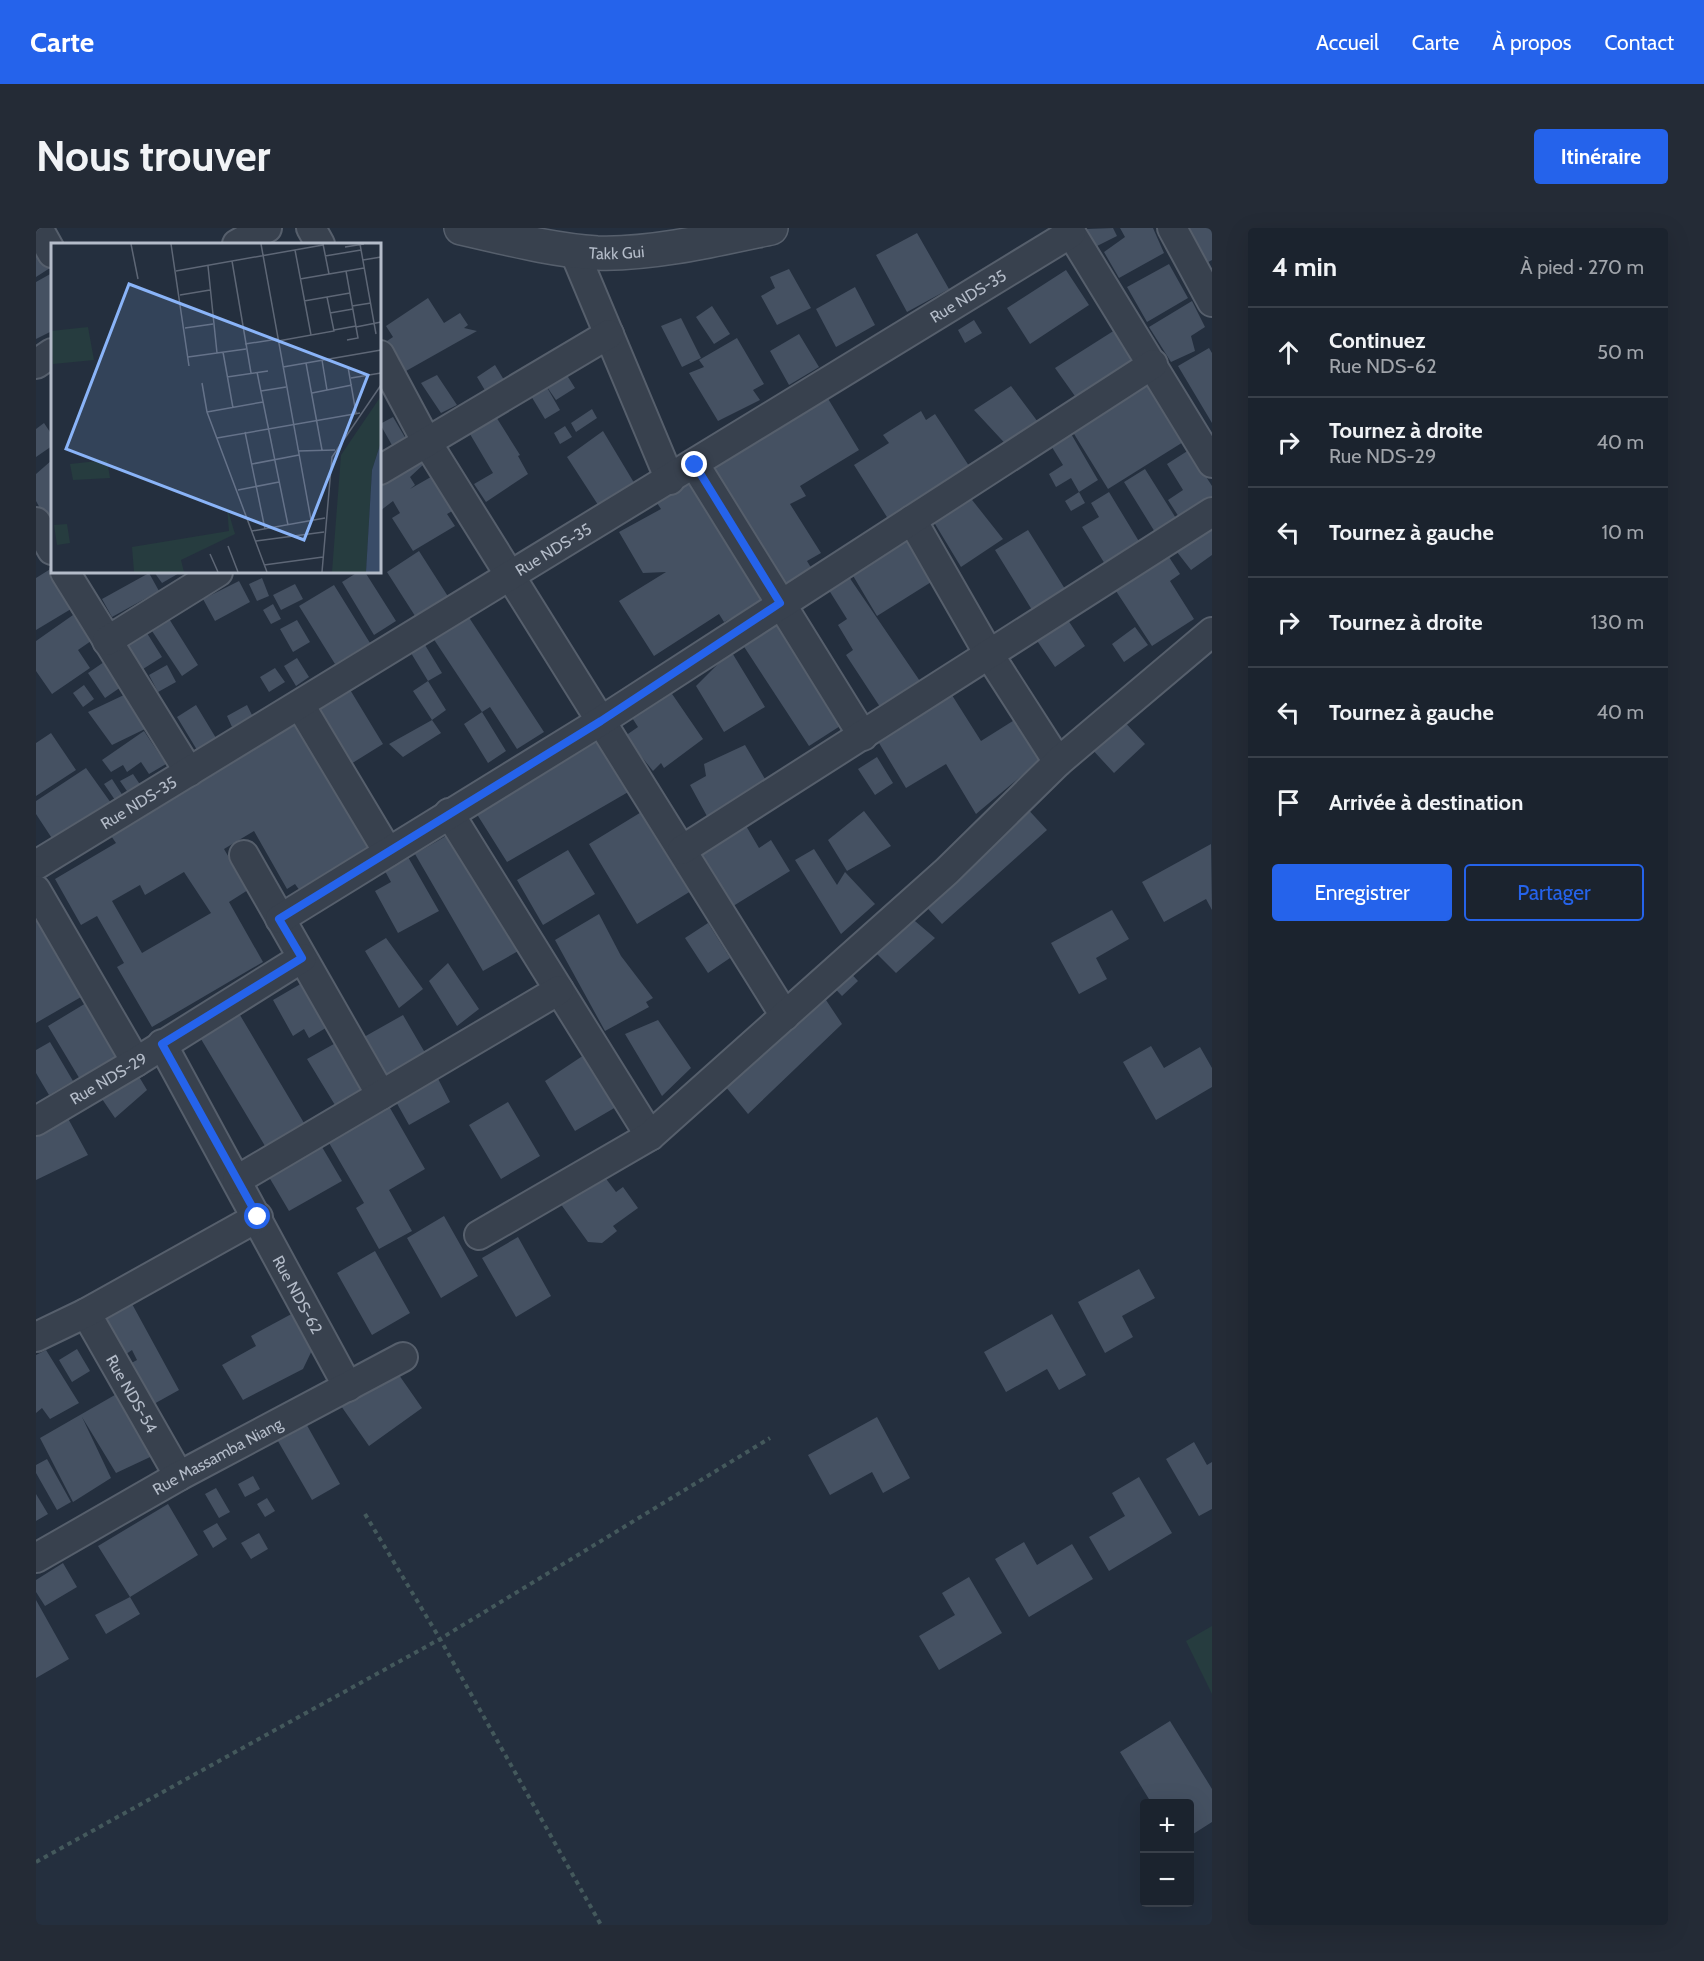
<!DOCTYPE html>
<html lang="fr">
<meta charset="utf-8">
<style>
:root{--surface:#1b232e;--page:#242b36;--text:#f1f3f6;--muted:#a0a4aa;--line:#39404a;--accent:#2563eb}
body{margin:0;font-family:Cabin,sans-serif;background:var(--page);color:var(--text)}
.controls{position:absolute;right:18px;bottom:18px;display:grid;overflow:hidden;border-radius:6px;box-shadow:0 6px 24px #0002}
.controls button{width:54px;height:54px;display:grid;place-items:center;padding:0;border:0;border-bottom:2px solid var(--line);background:var(--surface);color:var(--text);font:30px sans-serif}
.stop{position:absolute;width:18px;height:18px;margin:-14px;border:4px solid #2563eb;border-radius:50%;background:#fff}
.stop.end{background:#2563eb;border-color:#fff;box-shadow:0 2px 6px #0008}
.list{margin:0;padding:0;list-style:none}
h2{display:flex;justify-content:space-between;align-items:center;height:78px;margin:0;padding:0 24px;font-size:26px}
h2 small{font-size:20px;font-weight:400;color:var(--muted)}
.list li{display:grid;grid-template-columns:39px 1fr auto;gap:18px;align-items:center;box-sizing:border-box;height:90px;padding:0 24px;border-top:2px solid var(--line)}
.list b{display:block;font-size:22px;white-space:nowrap}
.list p{margin:0;font-size:20px;white-space:nowrap;color:var(--muted)}
.list em{font-size:20px;font-style:normal;color:var(--muted)}
.actions{display:flex;gap:12px;padding:18px 24px}
.actions a{flex:1;padding:14px 0;border:2px solid var(--accent);border-radius:6px;text-align:center;font-size:21px;color:var(--accent)}
.actions .main{background:var(--accent);color:#fff}
.icon{flex:none;width:33px;height:33px;fill:none;stroke:currentColor;stroke-width:2;stroke-linecap:round;stroke-linejoin:round}
.map{position:relative;flex:none;width:1176px;height:1697px;overflow:hidden;border-radius:6px}
header{display:flex;align-items:center;gap:36px;box-sizing:border-box;height:84px;padding:0 30px;background:var(--accent);color:#fff}
header strong{font-size:28px}
nav{display:flex;gap:33px;margin-inline-start:auto;font-size:21px}
.intro{display:flex;align-items:center;justify-content:space-between;box-sizing:border-box;height:144px;padding:0 36px}
h1{margin:0;font-size:42px}
.button{padding:15px 27px;border-radius:6px;background:var(--accent);color:#fff;font-size:21px;font-weight:700}
main{display:flex;gap:36px;padding:0 36px}
aside{flex:1;background:var(--surface);border-radius:6px;box-shadow:0 6px 24px #0002}
.map>svg:first-child{display:block}
.green{fill:#263c3f}
.building{fill:#455162;fill-rule:evenodd}
.lines{fill:none;stroke-linecap:round;stroke-linejoin:round}
.minor-casing{stroke:#565f6c;stroke-width:32}
.tertiary-casing{stroke:#565f6c;stroke-width:36}
.path{stroke:#44595c;stroke-width:4;stroke-dasharray:4.5 4.5;stroke-linecap:butt}
.minor{stroke:#38414e;stroke-width:28}
.tertiary{stroke:#38414e;stroke-width:33}
.route{stroke:#2563eb;stroke-width:8}
.labels{text-anchor:middle;dominant-baseline:central;stroke-width:6;stroke-linejoin:round;paint-order:stroke}
.street-label{font-size:16px;fill:#b4bcc9;stroke:#1d2633}
.inset-road{fill:none;stroke:#5e6776;stroke-width:1.5}
.view{fill:#8ab4f8;fill-opacity:0.15;stroke:#8ab4f8;stroke-width:3}
.inset-edge{fill:none;stroke:#b4bcc9;stroke-width:3}
</style>
<header>
<strong>Carte</strong>
<nav><a>Accueil</a><a>Carte</a><a>À propos</a><a>Contact</a></nav>
</header>
<div class="intro"><h1>Nous trouver</h1><a class="button">Itinéraire</a></div>
<main>
<div class="map">
<svg width="1176" height="1697" viewBox="0 0 1176 1697">
<rect width="100%" height="100%" fill="#242f3e"/>
<!-- green -->
<path class="green" d="M1176,1398V1466L1150,1413Z"/>
<!-- building -->
<path class="building" d="M1077,0L1081,8L1059,19L1051,1Z
M1084,0H1117L1128,25L1083,50L1068,24L1089,9Z
M1139,0H1176V32L1161,40Z
M881,5L913,61L871,84L840,27Z
M5,25L14,40L0,49V28Z
M1133,36L1152,70L1111,94L1091,59Z
M753,41L775,80L741,97L725,68L739,60L734,49Z
M1030,42L1053,77L994,116L971,80Z
M16,45V103L0,111V54Z
M819,59L839,97L800,119L780,81Z
M392,70L408,95L424,85L432,97L428,100L441,103L370,143L348,115L357,109L350,98Z
M1156,73L1169,99L1155,108L1159,123L1135,134L1113,99Z
M676,78L694,106L678,116L660,89Z
M645,90L665,130L646,139L625,98Z
M938,92L946,105L929,115L922,102Z
M1079,102L1100,141L1046,178L1019,140Z
M763,106L783,139L753,157L734,123Z
M701,110L728,156L717,162L724,172L682,193L653,145L668,139L663,132Z
M1173,120L1176,125V195L1142,138Z
M459,137L468,152L450,164L441,149Z
M527,141L539,160L520,172L509,156L524,182L509,191L492,163Z
M401,147L421,177L405,185L385,155Z
M1114,151L1152,211L1072,261L1035,201Z
M975,158L1008,202L977,224L938,182Z
M788,164L823,222L764,258L770,268L754,276L785,325L771,333L779,346L744,367L673,235Z
M556,181L561,190L540,204L535,195Z
M885,183L890,192L899,186L937,244L856,297L818,237L853,215L847,207Z
M457,184L484,227L482,228L492,246L450,274L438,256L457,245L431,201Z
M357,189L370,211L357,219L344,196Z
M8,195L16,207V218L0,229V201Z
M529,198L536,209L524,216L518,205Z
M567,203L603,263L566,283L531,229Z
M1034,204L1062,252L1043,264L1035,250L1020,259L1013,246L1027,237L1014,216Z
M1153,222L1176,258V279L1148,297L1132,272L1147,262L1131,236Z
M379,223L388,236L374,249L379,257L374,261L400,246L420,281L411,286L419,298L377,323L356,290L364,285L357,273L344,283V247Z
M16,232V302L0,273V246Z
M1109,241L1143,295L1122,309L1088,254Z
M658,251L730,372L688,394L683,386L618,428L583,373L630,344L607,345L583,304L625,281L621,275Z
M929,263L967,311L925,339L893,286Z
M1043,264L1049,275L1035,283L1029,273Z
M1073,264L1107,320L1072,341L1046,299L1063,289L1055,275Z
M1176,290V327L1155,342L1141,324Z
M992,302L1029,361L996,382L959,322Z
M874,309L900,351L841,388L816,346Z
M383,323L413,370L381,391L351,344Z
M1133,329L1144,346L1134,353L1158,391L1116,418L1080,363Z
M16,340L40,378L0,402V350Z
M118,344H145L126,355Z
M322,344H329L360,393L338,407L306,354Z
M113,345L123,363L76,389L66,371Z
M811,346L888,459L848,485L810,427L817,422L802,397L811,391L791,359Z
M226,350L233,368L221,373L213,356Z
M203,353L214,374L179,393L167,371Z
M259,356L267,371L245,382L237,367Z
M298,357L334,415L299,436L263,378Z
M237,376L245,391L235,396L227,382Z
M1026,383L1049,418L1019,439L995,404Z
M130,386L162,437L146,448L112,397Z
M742,386L812,493L773,518L703,411Z
M37,387L55,413L42,422L54,440L16,466L0,443V413Z
M432,388L508,504L481,521L454,479L446,484L470,523L452,535L428,496L446,484L397,410Z
M261,392L274,414L257,424L244,401Z
M1099,399L1112,417L1088,434L1076,416Z
M109,402L126,429L107,441L90,414Z
M389,417L406,445L392,453L375,425Z
M695,423L729,479L688,504L660,458Z
M261,430L273,449L260,458L248,438Z
M68,434L85,459L69,470L52,445Z
M131,437L140,454L122,464L113,447Z
M239,440L249,454L233,464L224,449Z
M392,453L410,482L396,492L377,463Z
M48,457L58,471L47,479L37,465Z
M313,460L347,516L310,539L276,483Z
M632,460L667,511L628,540L625,535L617,543L589,508L602,499L593,485Z
M914,464L945,513L983,489L1008,529L940,586L910,536L870,560L840,510Z
M90,466L109,501L76,517L52,484Z
M160,477L180,510L161,522L141,489Z
M211,477L217,489L196,499L191,488Z
M267,490L337,616L264,663L259,656L251,661L218,603L188,621L212,662L193,674L227,734L116,799L81,739L88,735L61,688L45,697L19,651L80,615L73,605ZM148,644L175,685L106,725L76,673L104,657L109,667Z
M1085,490L1109,516L1078,545L1054,519Z
M396,492L405,505L367,529L353,516Z
M108,503L130,536L113,546L105,534L91,544L87,537L75,544L66,532Z
M15,505L40,542L0,568V515Z
M560,506L594,563L471,634L437,580Z
M709,517L729,551L672,590L654,557L670,548L668,536Z
M841,529L857,555L839,567L822,541Z
M50,540L75,575L19,615L0,586V573Z
M97,546L105,558L93,566L84,553Z
M76,551L87,568L79,572L68,556Z
M988,577L1011,602L906,696L883,671Z
M607,583L655,663L601,696L553,616Z
M828,583L855,618L811,643L792,612Z
M706,591L723,620L735,612L754,643L694,680L658,620Z
M417,604L484,722L447,743L379,626Z
M1175,616L1176,682L1170,671L1128,694L1106,654Z
M778,621L801,657L809,644L839,676L805,706L759,632Z
M368,622L403,683L362,705L339,663L355,654L345,636Z
M532,622L559,666L507,697L481,652Z
M0,663L52,765L0,795Z
M1076,682L1093,711L1060,730L1071,751L1043,766L1015,715Z
M563,686L585,728L617,770L610,774L613,779L569,803L519,712Z
M873,688L899,710L860,745L836,721Z
M672,695L694,730L672,745L649,710Z
M350,710L387,761L363,780L329,723Z
M412,735L443,781L421,798L393,753Z
M808,738L822,753L806,768L792,753Z
M268,754L293,798L273,810L268,801L257,808L237,772Z
M786,766L806,796L712,886L685,853Z
M55,772L91,832L48,858L12,798Z
M198,777L268,895L229,918L159,801Z
M367,787L395,835L356,858L328,809Z
M622,792L655,840L626,868L589,806Z
M305,812L336,862L302,882L271,831Z
M14,814L37,853L13,867L0,845V822Z
M1115,818L1128,840L1164,819L1176,840V859L1120,892L1087,834Z
M548,827L580,879L539,903L509,853Z
M396,839L414,874L373,897L354,863Z
M99,842L111,862L79,890L64,868Z
M350,873L389,941L353,962L376,1003L343,1021L320,980L328,975L289,908Z
M472,874L504,928L465,951L433,897Z
M29,885L52,927L0,952V901Z
M286,919L306,953L253,983L233,949Z
M565,944L580,964L587,959L602,980L577,998L581,1003L566,1015L552,1014L524,975Z
M408,988L442,1048L405,1070L371,1010Z
M482,1009L515,1068L480,1089L446,1030Z
M339,1023L374,1085L336,1107L301,1045Z
M1103,1041L1119,1070L1086,1088L1097,1109L1069,1125L1042,1074Z
M95,1074L143,1162L107,1182L84,1141L101,1132L96,1122L80,1133L58,1100Z
M261,1083L280,1114L267,1141L207,1172L186,1137L220,1118L215,1108Z
M1016,1086L1050,1147L1023,1162L1011,1141L970,1164L948,1124Z
M41,1121L54,1143L36,1154L23,1132Z
M10,1122L43,1175L14,1191L6,1180L0,1185V1127Z
M356,1137L386,1180L333,1218L303,1175Z
M91,1160L127,1223L80,1245L46,1189L75,1250L37,1274L4,1210Z
M841,1189L874,1250L847,1265L836,1244L794,1267L772,1227Z
M268,1192L304,1256L276,1272L239,1208Z
M1158,1214L1171,1237L1176,1234V1281L1163,1288L1130,1231Z
M11,1231L35,1274L21,1282L0,1245V1237Z
M217,1248L224,1261L209,1269L202,1256Z
M1103,1249L1136,1305L1073,1343L1053,1309L1089,1288L1076,1265Z
M180,1260L194,1284L183,1290L169,1266Z
M0,1266L12,1286L0,1293Z
M231,1270L239,1283L229,1289L221,1276Z
M132,1276L162,1327L94,1369L62,1318Z
M181,1295L191,1311L177,1320L167,1303Z
M223,1305L232,1321L215,1331L205,1315Z
M988,1314L1001,1337L1036,1316L1057,1351L993,1389L959,1331Z
M27,1335L41,1359L9,1378L0,1364V1352Z
M933,1349L966,1405L903,1442L883,1408L919,1387L906,1365Z
M94,1369L104,1386L70,1406L59,1387Z
M0,1372L33,1431L0,1450Z
M1134,1493L1176,1561V1594L1154,1608V1576H1116L1084,1524Z"/>
<g class="lines">
<defs>
<g id="minor">
<path d="M2,0L16,25"/>
<path d="M275,0L284,16"/>
<path d="M1032,0L1176,235"/>
<path d="M1136,0L1176,74"/>
<path d="M201,16L231,0"/>
<path d="M538,23L634,252"/>
<path d="M344,127L390,213L749,788"/>
<path d="M0,136L16,125"/>
<path d="M659,237L827,508"/>
<path d="M344,242L573,106"/>
<path d="M876,292L954,428L1022,534"/>
<path d="M0,294L16,322"/>
<path d="M29,344L153,544"/>
<path d="M71,413L182,344"/>
<path d="M264,477L352,624"/>
<path d="M413,585L614,908"/>
<path d="M646,622L1176,284"/>
<path d="M208,627L345,867"/>
<path id="s1" d="M0,637L1035,5"/>
<path d="M0,662L100,834"/>
<path d="M244,691L565,493L1117,136"/>
<path id="s2" d="M126,816L312,1159"/>
<path id="s3" d="M0,893L100,834L266,730"/>
<path d="M201,952L523,762"/>
<path d="M443,1007L614,908L911,643L1022,534L1176,404"/>
<path id="s4" d="M50,1085L143,1248"/>
<path d="M0,1109L50,1085L222,989"/>
<path id="s5" d="M0,1330L143,1248L367,1129"/>
</g>
<g id="tertiary">
<path id="s6" d="M425,0C470,10 515,22 561,25C615,27 683,11 735,0"/>
</g>
</defs>
<!-- minor casing -->
<use href="#minor" class="minor-casing"/>
<!-- tertiary casing -->
<use href="#tertiary" class="tertiary-casing"/>
<!-- path -->
<path class="path" d="M329,1286L404,1411L565,1697
M0,1634L404,1411L734,1210"/>
<!-- minor -->
<use href="#minor" class="minor"/>
<!-- tertiary -->
<use href="#tertiary" class="tertiary"/>
</g>
<g class="lines">
<!-- route -->
<path class="route" d="M222,989L126,816L266,730L243,691L565,493L744,375L659,237"/>
</g>
<g class="labels">
<!-- street labels -->
<g class="street-label">
<text stroke="none"><textPath href="#s6" startOffset="158">Takk Gui</textPath></text>
<text stroke="none"><textPath href="#s1" startOffset="1092">Rue NDS-35</textPath></text>
<text stroke="none"><textPath href="#s1" startOffset="606">Rue NDS-35</textPath></text>
<text stroke="none"><textPath href="#s1" startOffset="120">Rue NDS-35</textPath></text>
<text stroke="none"><textPath href="#s3" startOffset="84">Rue NDS-29</textPath></text>
<text stroke="none"><textPath href="#s2" startOffset="285">Rue NDS-62</textPath></text>
<text stroke="none"><textPath href="#s4" startOffset="93">Rue NDS-54</textPath></text>
<text stroke="none"><textPath href="#s5" startOffset="208">Rue Massamba Niang</textPath></text>
</g>
</g>
<!-- overview -->
<g transform="translate(15 15)">
<rect width="330" height="330" fill="#242f3e"/>
<path d="M37,84L43,117L2,121L0,88ZM330,153V199L321,227L315,329H281L290,212ZM56,217L59,235L22,237L19,221ZM176,264L184,291L130,317L133,329H83L81,304L178,288ZM16,281L19,300L6,302L3,282Z" fill="#263c3f"/>
<path d="M330,199V329H315L321,227Z" fill="#394c67"/>
<path class="inset-road" d="M80,1L87,36M120,1L138,123M210,1L260,277M272,1L278,31M309,1L325,91M294,4L313,1M244,7L260,92M274,13L310,7M312,17L330,14M181,18L200,130M157,23L166,110M125,28L272,2M295,28L307,95L296,97M249,36L313,25M129,52L159,47M253,58L299,50M301,63L320,60M279,70L302,66M305,84L330,79M134,85L162,81M283,87L305,83M227,98L283,88L276,54M194,101L227,96M172,109L182,165M137,114L195,106M271,117L276,147M255,120L271,207M232,124L330,107M297,124L305,170M206,129L237,282M176,134L217,128M300,135L330,130M151,140L156,169L216,329M210,148L235,144M261,150L301,142M156,169L212,159M194,189L214,286M166,195L309,170M247,208L284,207M201,221L248,212M187,247L228,239M201,288L274,275M205,298L273,289M177,303L187,329M159,311L167,329M213,322L272,314M271,329L281,214L330,142"/>
<path class="view" d="M78,41L317,132L253,297L15,206Z"/>
<rect width="330" height="330" class="inset-edge"/>
</g>
</svg>
<div class="controls">
<button>+</button>
<button>−</button>
</div>
<div class="stop" style="left:222px;top:989px"></div>
<div class="stop end" style="left:659px;top:237px"></div>
</div>
<aside>
<h2>4 min<small>À pied · 270 m</small></h2>
<ul class="list">
<li><svg class="icon" aria-label="ahead" viewBox="0 0 24 24"><path d="M12 20V5M6 11l6-6 6 6"/></svg><div><b>Continuez</b><p>Rue NDS-62</p></div><em>50 m</em></li>
<li><svg class="icon" aria-label="right" viewBox="0 0 24 24"><path d="M7 20v-9h11M14 6l5 5-5 5"/></svg><div><b>Tournez à droite</b><p>Rue NDS-29</p></div><em>40 m</em></li>
<li><svg class="icon" aria-label="left" viewBox="0 0 24 24"><path d="M17 20v-9H6M10 6l-5 5 5 5"/></svg><div><b>Tournez à gauche</b></div><em>10 m</em></li>
<li><svg class="icon" aria-label="right" viewBox="0 0 24 24"><path d="M7 20v-9h11M14 6l5 5-5 5"/></svg><div><b>Tournez à droite</b></div><em>130 m</em></li>
<li><svg class="icon" aria-label="left" viewBox="0 0 24 24"><path d="M17 20v-9H6M10 6l-5 5 5 5"/></svg><div><b>Tournez à gauche</b></div><em>40 m</em></li>
<li><svg class="icon" aria-label="arrive" viewBox="0 0 24 24"><path d="M6 21V4h12l-3 4 3 4H6"/></svg><div><b>Arrivée à destination</b></div></li>
</ul>
<div class="actions"><a class="main">Enregistrer</a><a>Partager</a></div>
</aside>
</main>
